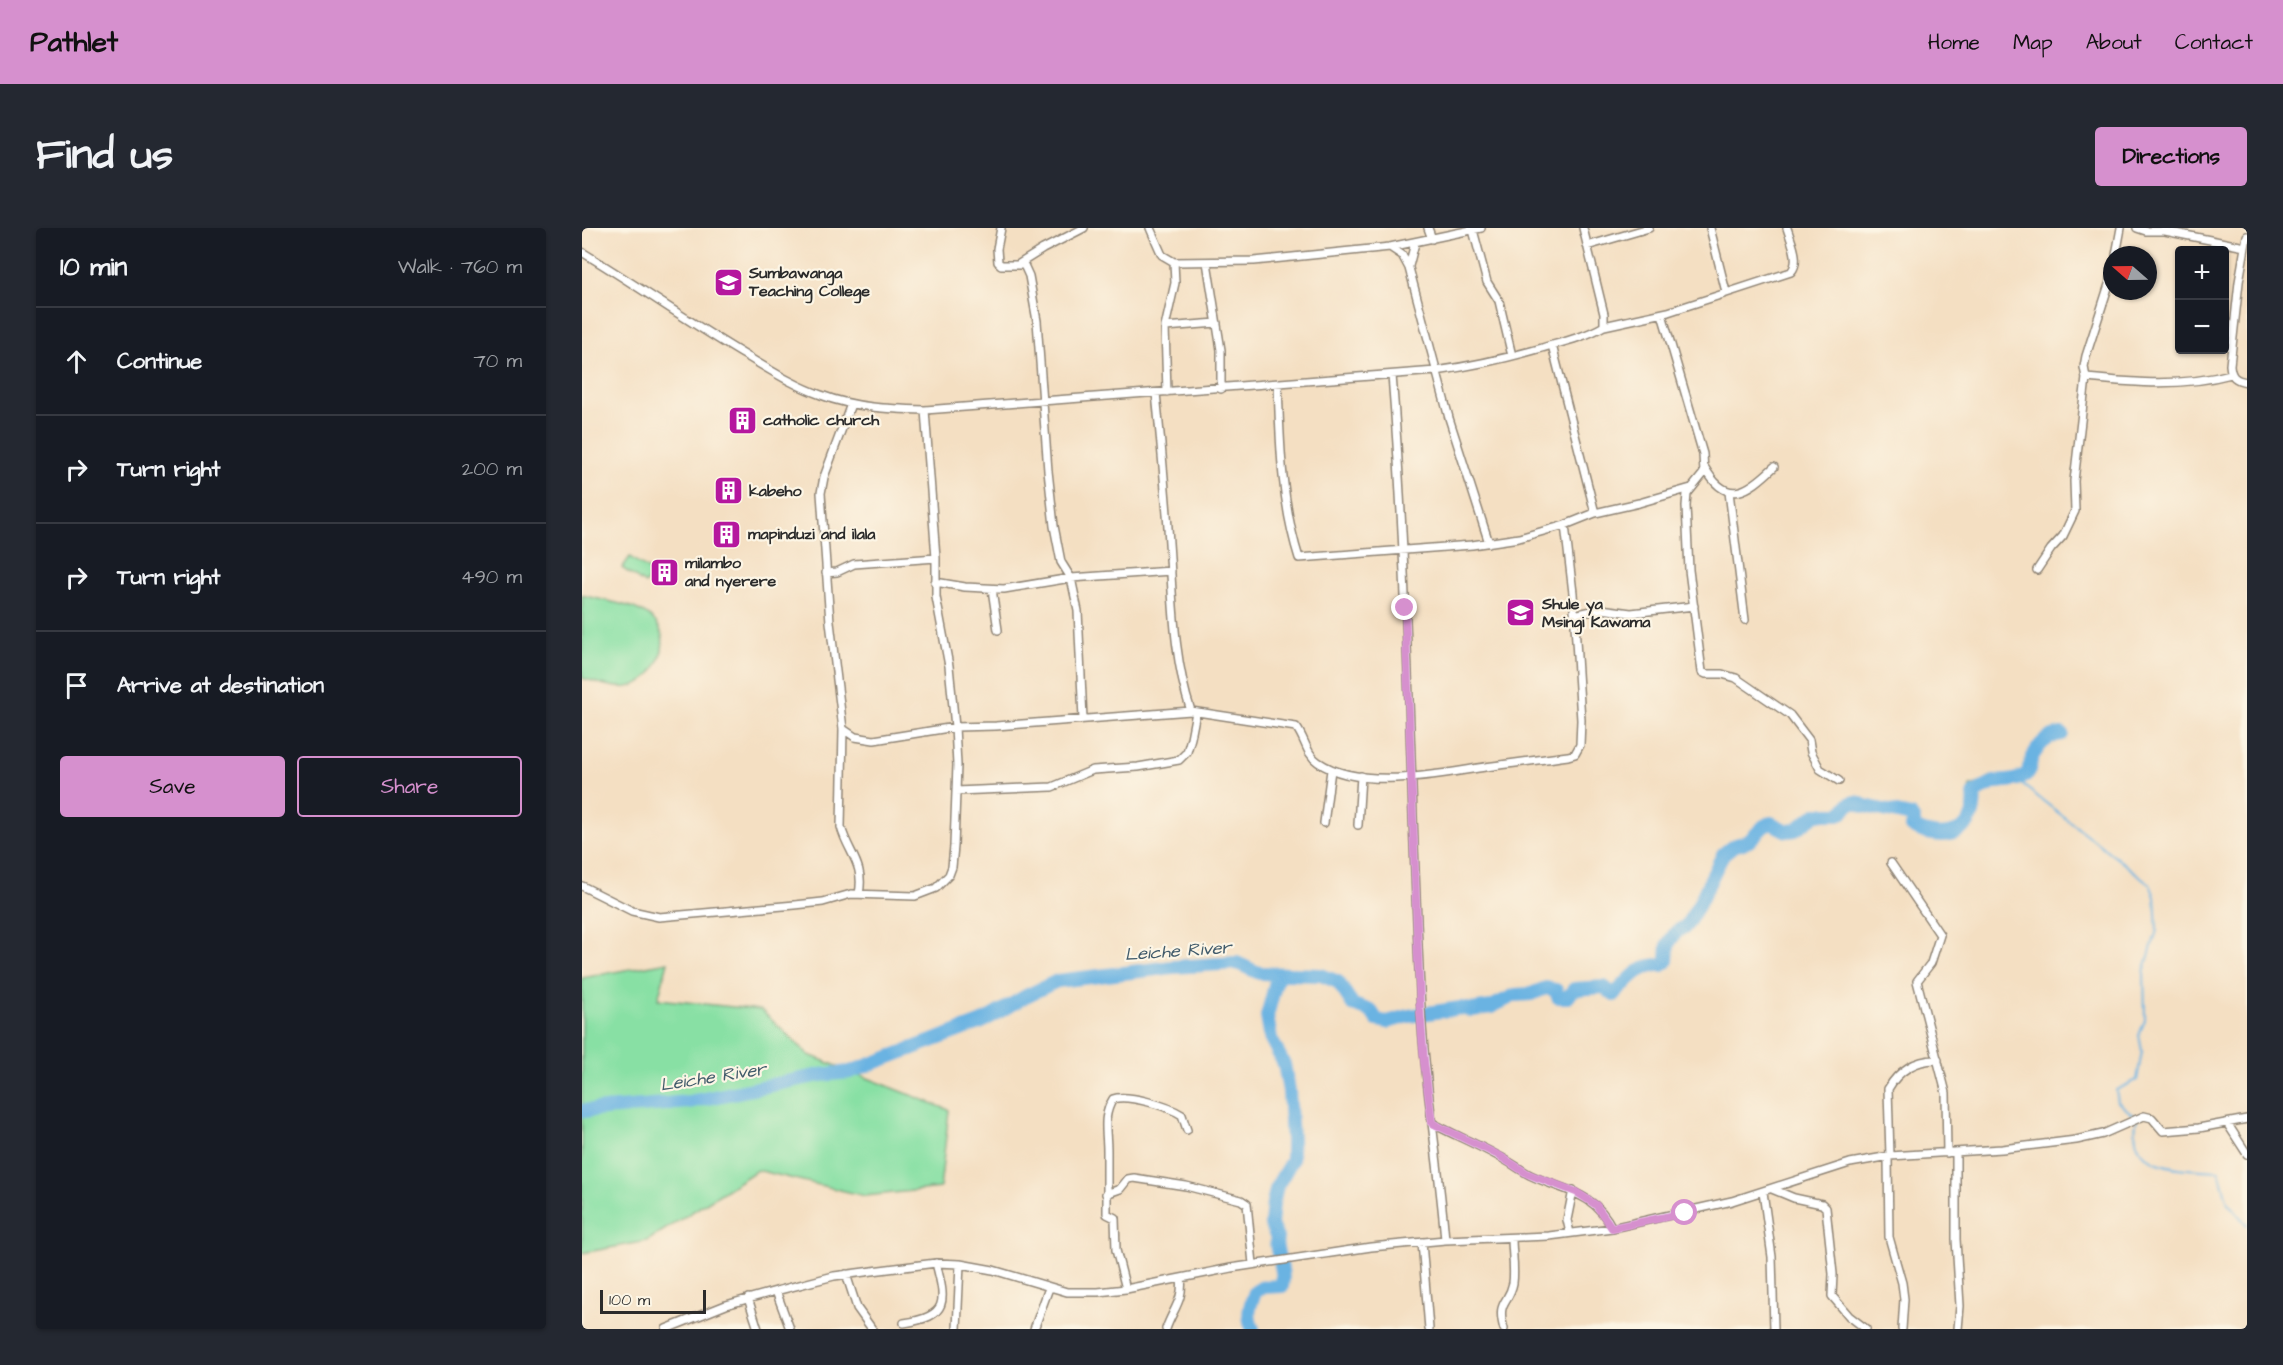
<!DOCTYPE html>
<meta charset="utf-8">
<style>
:root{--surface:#171b24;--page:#242831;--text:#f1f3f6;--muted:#9ea1a6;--line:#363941;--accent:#d690ce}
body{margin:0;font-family:"Architects Daughter",sans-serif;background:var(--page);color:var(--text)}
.controls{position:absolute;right:18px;top:18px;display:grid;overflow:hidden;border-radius:6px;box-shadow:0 2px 4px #0004}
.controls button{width:54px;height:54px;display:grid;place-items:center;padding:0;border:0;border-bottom:2px solid var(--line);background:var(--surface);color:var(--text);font:30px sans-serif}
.compass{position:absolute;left:1521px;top:18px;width:54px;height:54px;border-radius:50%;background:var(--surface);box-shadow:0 2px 4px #0004;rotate:290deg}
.scale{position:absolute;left:18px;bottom:15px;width:106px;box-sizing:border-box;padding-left:6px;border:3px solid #2b2b2b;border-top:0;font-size:16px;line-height:21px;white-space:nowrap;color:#2b2b2b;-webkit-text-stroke:4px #fcf5e5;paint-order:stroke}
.stop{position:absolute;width:18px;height:18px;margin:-14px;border:4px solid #d690ce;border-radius:50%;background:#fff}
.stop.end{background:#d690ce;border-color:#fff;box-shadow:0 2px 6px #0008}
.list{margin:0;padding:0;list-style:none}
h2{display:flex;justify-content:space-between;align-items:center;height:78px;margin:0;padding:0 24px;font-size:26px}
h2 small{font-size:20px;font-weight:400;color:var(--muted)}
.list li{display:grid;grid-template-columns:39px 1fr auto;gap:18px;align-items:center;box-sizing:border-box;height:108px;padding:0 24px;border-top:2px solid var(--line)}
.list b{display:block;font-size:22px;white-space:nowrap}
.list em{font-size:20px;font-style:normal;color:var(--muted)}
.actions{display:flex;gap:12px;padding:18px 24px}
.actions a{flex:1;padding:14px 0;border:2px solid var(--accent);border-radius:6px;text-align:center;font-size:21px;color:var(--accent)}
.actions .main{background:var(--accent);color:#111}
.icon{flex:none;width:33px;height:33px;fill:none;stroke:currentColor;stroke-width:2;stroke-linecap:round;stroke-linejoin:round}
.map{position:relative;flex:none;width:1665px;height:1101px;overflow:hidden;border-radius:6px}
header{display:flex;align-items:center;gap:36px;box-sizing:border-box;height:84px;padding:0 30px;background:var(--accent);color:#111}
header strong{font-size:28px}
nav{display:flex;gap:33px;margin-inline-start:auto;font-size:21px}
.intro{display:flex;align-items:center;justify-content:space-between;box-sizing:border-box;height:144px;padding:0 36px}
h1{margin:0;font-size:42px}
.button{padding:15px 27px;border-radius:6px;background:var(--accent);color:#111;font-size:21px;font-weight:700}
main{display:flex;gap:36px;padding:0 36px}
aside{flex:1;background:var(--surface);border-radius:6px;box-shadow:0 2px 4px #0004}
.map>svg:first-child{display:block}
.green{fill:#88e0a4;stroke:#5a8668;stroke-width:1.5}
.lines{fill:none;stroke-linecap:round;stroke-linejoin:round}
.stream{stroke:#6ab3e2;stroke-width:2}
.river{stroke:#6ab3e2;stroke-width:14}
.street-casing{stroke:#908576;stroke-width:10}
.street{stroke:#fff;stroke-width:7}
.route{stroke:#d690ce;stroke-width:8}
.labels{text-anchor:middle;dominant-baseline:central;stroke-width:4.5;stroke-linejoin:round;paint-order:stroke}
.poi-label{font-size:16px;font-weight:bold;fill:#2b2b2b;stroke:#fcf5e5;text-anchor:start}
.water-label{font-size:18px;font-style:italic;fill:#415b6b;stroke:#fcf5e5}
</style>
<header>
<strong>Pathlet</strong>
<nav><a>Home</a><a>Map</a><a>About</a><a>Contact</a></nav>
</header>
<div class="intro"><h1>Find us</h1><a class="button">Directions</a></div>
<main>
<aside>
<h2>10 min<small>Walk · 760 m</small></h2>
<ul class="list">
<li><svg class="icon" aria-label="ahead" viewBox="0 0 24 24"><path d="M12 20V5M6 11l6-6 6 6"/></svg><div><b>Continue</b></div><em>70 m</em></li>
<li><svg class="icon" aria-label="right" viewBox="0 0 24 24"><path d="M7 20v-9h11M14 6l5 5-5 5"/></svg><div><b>Turn right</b></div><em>200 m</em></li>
<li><svg class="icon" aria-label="right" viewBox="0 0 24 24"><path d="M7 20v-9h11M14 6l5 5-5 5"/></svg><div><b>Turn right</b></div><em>490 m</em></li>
<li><svg class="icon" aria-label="arrive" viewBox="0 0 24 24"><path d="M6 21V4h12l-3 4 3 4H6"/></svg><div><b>Arrive at destination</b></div></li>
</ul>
<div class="actions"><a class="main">Save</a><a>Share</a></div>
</aside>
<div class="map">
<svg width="1665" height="1101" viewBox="0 0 1665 1101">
<rect width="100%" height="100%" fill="#fcf5e5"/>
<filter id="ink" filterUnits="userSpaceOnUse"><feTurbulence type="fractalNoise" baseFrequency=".0167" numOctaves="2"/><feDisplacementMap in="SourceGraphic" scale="12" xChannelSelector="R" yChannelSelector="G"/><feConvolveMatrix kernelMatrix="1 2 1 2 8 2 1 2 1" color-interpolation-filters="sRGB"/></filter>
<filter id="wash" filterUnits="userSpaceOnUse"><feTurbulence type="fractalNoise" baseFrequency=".008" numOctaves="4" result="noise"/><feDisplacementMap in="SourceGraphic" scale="24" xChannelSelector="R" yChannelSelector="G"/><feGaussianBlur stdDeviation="1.35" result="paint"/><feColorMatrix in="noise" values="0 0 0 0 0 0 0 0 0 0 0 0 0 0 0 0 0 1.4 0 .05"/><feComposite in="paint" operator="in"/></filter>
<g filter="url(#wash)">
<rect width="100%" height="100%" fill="#f4dfc2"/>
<!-- green -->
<path class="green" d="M48,329L71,345L63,356L40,340Z
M0,367C21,373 49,375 67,388C95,407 76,454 46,459C31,461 14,454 0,450Z
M1408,549L1414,551L1413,558L1403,566L1398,565L1392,585H1390L1391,571L1387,562L1388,558L1398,555L1401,558Z
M86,734L76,771L179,782L227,827L367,882L358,960L283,968L175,942L65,1013L0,1025V750Z"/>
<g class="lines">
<!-- stream -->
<path class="stream" d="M1433,551L1568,656L1573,669L1575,702L1562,744L1563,792L1557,807L1560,823L1555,852L1534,862L1536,874L1555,890C1542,943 1601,941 1637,943L1646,975L1665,997"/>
<!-- river -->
<path class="river" d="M0,883L107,874L238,847L268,844L400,794L444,768L475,753L591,739L655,735L677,745L739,747L756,754L771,777L789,783L795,792L805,794L827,788L878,780L890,782L909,779L933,767L949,766L964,760L974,762L976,769H986L992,761L1022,759L1032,767C1047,752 1057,736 1080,737L1085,733L1086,716L1094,704L1104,698L1116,678L1141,626L1151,618L1167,613L1182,598L1189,595L1205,603L1213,602L1234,586H1256L1261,584L1267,576L1274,574L1283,578L1329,588L1332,593L1330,599C1361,615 1397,607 1392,565C1398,560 1406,560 1412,554C1424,553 1437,553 1446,546C1449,527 1459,508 1480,506
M671,1101C664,1088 668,1077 673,1064L681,1059L700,1058C704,1039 691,1021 695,1010L689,997L691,975L695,958L710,932V912L707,863L702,836L689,811L685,788L696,746"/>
</g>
</g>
<g filter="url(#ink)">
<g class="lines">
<defs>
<path id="street" d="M419,0L415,21L416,34L419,37H442L447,48L455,93L466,243L472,298L479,334L489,350L496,383L501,491
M568,0L580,27L592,34L672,33L808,19L899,0
M846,0L850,11
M1128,0L1144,64
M1555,0L1564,3H1583L1663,19
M891,2L905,54L917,73L930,128
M1665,8L1657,54L1648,137C1649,149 1653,152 1665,154
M1005,18L1067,0
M808,19L820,27L827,40L867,190L907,315
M0,24C56,58 110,96 166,129C190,143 213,158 239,167C273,180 307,181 343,182L854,143C890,138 925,130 960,120C981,114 1003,109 1022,98V86L1001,0
M1534,27L1539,0
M625,34L639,122V161
M437,36L461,21L502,0
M827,38L833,15
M1080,86L1121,226L1122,245L1105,266L1104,278L1107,342L1120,444L1124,446H1140L1154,450L1208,487L1227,512L1229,524L1238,541L1257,553
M1022,98L1086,84L1209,44C1219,33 1209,13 1205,0
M583,99L635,95
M970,117L1013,285
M810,147C827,359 828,570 839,782C843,859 857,935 863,1012
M1504,150C1553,155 1601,159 1649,146
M696,155C698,214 699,273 717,330L890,317L937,310L983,297L1013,285L1057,275L1109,260
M585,164L583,99L593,55L592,34
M574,165C579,215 584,265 587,315C591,370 591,430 609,483
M269,176L242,249L239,265L248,394L261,501L259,599C266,625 283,636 277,666
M1123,240C1145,279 1166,264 1192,239
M1147,264L1163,392
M1455,342L1469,321L1481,308L1493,283L1492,253L1504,150L1502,139L1504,128L1530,47
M244,345L255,344L272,336L354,330
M353,354L383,359L422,361L489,350L589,343
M410,361L416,402
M992,387L1019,381L1049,385L1112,378
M261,501L273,509L292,512L373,499L414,498L609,483L714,499C723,510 724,526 736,534C778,563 856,546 903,539C931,535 958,532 986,528L993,526L998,517L999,492L991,365L983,297
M374,563L470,559L511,542L556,539L597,532L605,524L609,510L614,484
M742,595L749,542
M776,597L779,548
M1309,635L1358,707L1349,735L1335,753L1364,865L1365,925
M0,658L50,683L77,689L213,677L241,674L269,666L333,668L354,660L367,647L370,639L372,618L375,537L373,499L367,438L354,369V330L343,182
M850,895C872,907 895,916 916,928C927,933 937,941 948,947C981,963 1012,963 1030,1000
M1645,895L1665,926
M1374,925V1011L1378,1078L1376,1101
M1308,928L1306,861C1316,843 1334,831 1356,832
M1306,930L1307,1009L1320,1055L1322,1071L1320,1101
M1190,961L1212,970L1240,976L1244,980L1251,1046L1250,1068L1267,1088L1284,1101
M1181,964L1190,1029L1192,1101
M524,966L538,961L546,951L552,950L604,958L659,972L665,976L671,1036
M988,1005L985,992L991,962
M840,1014L847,1101
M264,1046L275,1080L290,1101
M544,1061L534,1022L533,990L525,986C525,965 525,944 525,923C525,903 520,889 531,871C546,866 586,878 600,887L605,902
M194,1063L208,1101
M166,1070L176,1101
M322,1095C367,1088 364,1074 354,1035
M84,1101L144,1077L194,1063L252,1048L298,1042L354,1035L378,1036L411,1042L485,1064H516L544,1061L649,1040L789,1019L863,1012L967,1008L1030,1000L1150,973L1268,935L1308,928L1420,921L1494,912L1521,906L1562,888L1570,890L1581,903L1617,900L1665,891
M375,1101L378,1036
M452,1101L467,1060
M584,1101C591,1081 602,1072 599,1050
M922,1101C914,1072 927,1076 931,1055C933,1041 930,1024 930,1010"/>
</defs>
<!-- street casing -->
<use href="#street" class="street-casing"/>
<!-- street -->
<use href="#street" class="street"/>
</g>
</g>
<g class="lines" filter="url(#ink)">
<!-- route -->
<path class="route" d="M823,380L838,781L842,833L850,895L916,927L946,946L994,964L1014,977L1030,1000L1103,985"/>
</g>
<!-- icons -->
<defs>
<symbol id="school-square" viewBox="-11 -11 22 22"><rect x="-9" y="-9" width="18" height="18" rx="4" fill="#b5179e" stroke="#fcf5e5"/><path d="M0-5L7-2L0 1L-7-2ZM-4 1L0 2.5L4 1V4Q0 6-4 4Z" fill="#fff"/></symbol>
<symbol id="building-square" viewBox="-11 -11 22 22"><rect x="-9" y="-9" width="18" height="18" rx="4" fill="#b5179e" stroke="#fcf5e5"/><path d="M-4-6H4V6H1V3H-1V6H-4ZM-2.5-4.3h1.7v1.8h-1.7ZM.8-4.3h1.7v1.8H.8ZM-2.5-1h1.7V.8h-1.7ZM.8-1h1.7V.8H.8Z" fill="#fff"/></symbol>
</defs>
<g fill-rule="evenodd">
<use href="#school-square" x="130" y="38" width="33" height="33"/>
<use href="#building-square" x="144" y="176" width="33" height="33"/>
<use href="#building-square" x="130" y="246" width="33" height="33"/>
<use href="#building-square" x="128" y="290" width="33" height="33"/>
<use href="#building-square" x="66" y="328" width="33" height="33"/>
<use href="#school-square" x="922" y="368" width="33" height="33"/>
</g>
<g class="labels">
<!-- poi labels -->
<g class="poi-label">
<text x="167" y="45">Sumbawanga<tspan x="167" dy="18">Teaching College</tspan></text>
<text x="181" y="192">catholic church</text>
<text x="167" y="263">kabeho</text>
<text x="166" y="306">mapinduzi and ilala</text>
<text x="103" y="335">milambo<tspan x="103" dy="18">and nyerere</tspan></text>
<text x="960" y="376">Shule ya<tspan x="960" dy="18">Msingi Kawama</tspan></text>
</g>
<!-- water labels -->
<g class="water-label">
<text transform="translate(596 723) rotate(-4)">Leiche River</text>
<text transform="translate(131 849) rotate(-9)">Leiche River</text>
</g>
</g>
</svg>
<div class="controls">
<button>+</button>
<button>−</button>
</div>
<svg class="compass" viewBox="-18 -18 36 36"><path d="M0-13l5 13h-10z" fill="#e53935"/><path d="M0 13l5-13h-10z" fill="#9ea1a6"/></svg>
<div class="scale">100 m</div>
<div class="stop" style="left:1103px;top:985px"></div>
<div class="stop end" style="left:823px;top:380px"></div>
</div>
</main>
